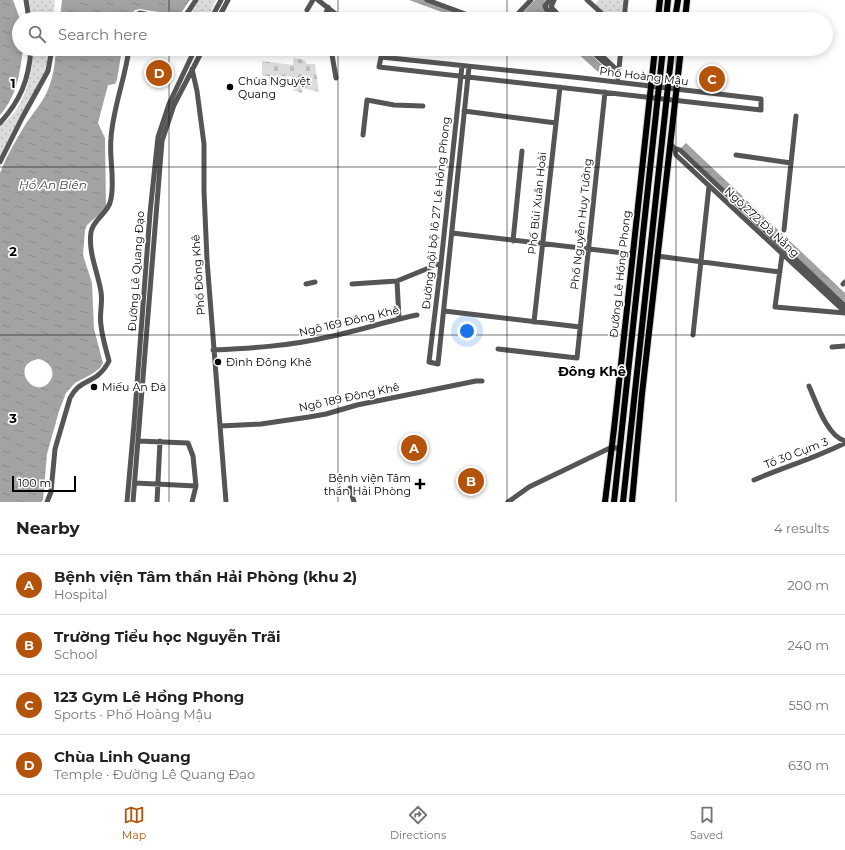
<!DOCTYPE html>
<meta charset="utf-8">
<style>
:root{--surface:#fff;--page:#f6f6f6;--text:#202124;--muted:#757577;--line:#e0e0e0;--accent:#b45309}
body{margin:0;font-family:Montserrat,sans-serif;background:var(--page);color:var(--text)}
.scale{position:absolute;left:12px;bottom:10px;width:64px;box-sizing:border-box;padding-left:4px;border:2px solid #000;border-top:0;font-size:11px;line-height:14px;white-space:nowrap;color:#000;-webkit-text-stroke:3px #fff;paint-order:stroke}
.you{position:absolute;left:467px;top:331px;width:14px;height:14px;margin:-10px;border:3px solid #fff;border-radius:50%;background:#1a73e8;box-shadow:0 0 0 6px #1a73e833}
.badge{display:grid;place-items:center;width:26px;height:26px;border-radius:50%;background:var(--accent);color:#fff;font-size:13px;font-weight:700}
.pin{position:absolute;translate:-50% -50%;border:2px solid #fff;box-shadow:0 1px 4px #0006}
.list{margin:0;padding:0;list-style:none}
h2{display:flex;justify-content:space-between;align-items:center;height:52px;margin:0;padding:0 16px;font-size:17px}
h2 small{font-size:13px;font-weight:400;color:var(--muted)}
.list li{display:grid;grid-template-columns:26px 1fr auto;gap:12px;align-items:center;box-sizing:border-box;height:60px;padding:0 16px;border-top:1px solid var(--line)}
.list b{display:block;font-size:15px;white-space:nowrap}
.list p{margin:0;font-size:13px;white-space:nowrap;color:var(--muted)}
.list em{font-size:13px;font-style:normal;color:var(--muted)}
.icon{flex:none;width:22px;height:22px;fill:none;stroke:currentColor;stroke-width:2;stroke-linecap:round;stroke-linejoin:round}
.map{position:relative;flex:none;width:845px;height:502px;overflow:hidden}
.search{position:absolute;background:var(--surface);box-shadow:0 2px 10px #0003;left:12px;right:12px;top:12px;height:44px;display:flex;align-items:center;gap:10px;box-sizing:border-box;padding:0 14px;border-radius:22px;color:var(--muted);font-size:15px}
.sheet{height:292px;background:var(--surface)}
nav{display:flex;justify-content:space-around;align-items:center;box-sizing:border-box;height:56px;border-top:1px solid var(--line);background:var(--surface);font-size:11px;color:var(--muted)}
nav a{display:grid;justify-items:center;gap:2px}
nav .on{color:var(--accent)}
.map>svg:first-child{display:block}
.cemetery{fill:url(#cemetery-stones)}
.park{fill:url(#park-dots)}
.water{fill:url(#water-ripples);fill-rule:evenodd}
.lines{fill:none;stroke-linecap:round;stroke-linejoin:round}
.major-casing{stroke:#dbdbdb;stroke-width:8}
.minor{stroke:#555;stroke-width:5}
.major{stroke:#000;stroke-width:6}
.grid{fill:none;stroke:#000;stroke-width:1;stroke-opacity:0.55}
.poi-dot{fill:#000;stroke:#fff;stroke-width:1.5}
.labels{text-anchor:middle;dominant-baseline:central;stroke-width:3.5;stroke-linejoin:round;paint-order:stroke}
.street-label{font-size:11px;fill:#000;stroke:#fff}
.poi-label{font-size:11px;fill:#000;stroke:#fff;text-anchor:start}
.water-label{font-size:12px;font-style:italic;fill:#444;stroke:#fff}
.quarter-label{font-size:13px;font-weight:bold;fill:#000;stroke:#fff}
.grid-label{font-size:13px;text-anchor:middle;font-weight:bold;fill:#000;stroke:#fff;stroke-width:3.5;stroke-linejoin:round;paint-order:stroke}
</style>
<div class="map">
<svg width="845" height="502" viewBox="0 0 845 502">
<defs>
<pattern id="cemetery-stones" width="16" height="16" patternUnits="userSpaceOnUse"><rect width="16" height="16" fill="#dcdcdc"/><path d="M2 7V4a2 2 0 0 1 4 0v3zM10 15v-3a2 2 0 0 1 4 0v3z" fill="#bbb"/></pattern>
<pattern id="park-dots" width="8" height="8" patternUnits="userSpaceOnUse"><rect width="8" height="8" fill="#dcdcdc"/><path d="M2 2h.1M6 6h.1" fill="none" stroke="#bbb" stroke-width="1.8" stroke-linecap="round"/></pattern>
<pattern id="water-ripples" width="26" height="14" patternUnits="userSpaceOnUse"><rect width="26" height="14" fill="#a3a3a3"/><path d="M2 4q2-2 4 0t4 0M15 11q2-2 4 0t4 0" fill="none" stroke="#8b8b8b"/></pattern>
</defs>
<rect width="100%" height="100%" fill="#fff"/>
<!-- cemetery -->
<path class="cemetery" d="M294,58L304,60L307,64H315L319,92L303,88L302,93L293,90V77L281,76L277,86H269V76H262V61L293,65Z"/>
<!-- park -->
<path class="park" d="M29,0H55L53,19H32Z
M199,0H216L207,19H186L193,11Z
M599,0H623L621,19H611L595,4Z
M34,49H50L48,71L0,157V126C5,122 10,117 14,113C26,98 33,68 34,49Z"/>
<!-- water -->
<path class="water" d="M0,0H13L20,19L19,49H23C20,73 17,96 0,115Z
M62,0H190L181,13L177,15L140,9L135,10L128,19H60Z
M409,0H432L485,19H461Z
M535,0H545L543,8L552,19H541L536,16L529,19H517Z
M56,49H122L117,80L115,84L108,85L98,123L105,138L106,206L102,212L87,225L85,230L83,255L92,283L94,329L103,363L100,368L92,374L75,383L66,393L59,411L47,454L43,500L41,502H0V173C7,155 17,138 27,122C34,112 41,104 46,94C53,80 55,64 56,49ZM38,359C48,360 57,371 50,381C35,402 8,365 38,359Z
M573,49H585L602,65L598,72Z
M686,143L845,293V302L777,240L681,148Z"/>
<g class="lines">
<defs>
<path id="major" d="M658,19L660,0
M666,19L668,0
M675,19L678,0
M685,19L687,0
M605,502L614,429L655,49
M614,502L663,49
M623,502L672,49
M632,502L642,394L681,49"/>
</defs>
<!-- major casing -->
<use href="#major" class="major-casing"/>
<!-- minor -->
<path class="minor" d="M26,0L29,19
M318,0L342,19
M427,0L479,19
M549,0L545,6L546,9L556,19
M554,0L551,7L562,19
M587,0L608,19
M307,10L313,0
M134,19V16L140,13L170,19
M182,19L188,12L196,0
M211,19L221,0
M218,19L228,0
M326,19L325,16L328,7
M513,19L531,0
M624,19L626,0
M331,49L336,78
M589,49L618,75
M595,49L618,71
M381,57L582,78L761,99V110L379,67Z
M462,66L441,263L429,362L438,364L469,67
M192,69L197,91L204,144V191L207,260L226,502
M618,78L621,49
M464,111L556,123
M0,123C20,101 29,80 31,49
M363,135L367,100L394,105L423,106
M671,144L674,148L676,155L845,312
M674,148L680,150L845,306
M736,155L791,163L784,230
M0,162L22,118L48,71L52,49
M791,163L796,116
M452,233L632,254
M513,241L522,151
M782,255L775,307L845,313
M657,256L780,272
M397,281L399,319
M306,284L315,282
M352,284L397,281L441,263
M843,284L845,282
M444,311L580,327
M534,322L560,87
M693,335L709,186
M832,347L845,346
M498,349L577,358L605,92
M213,350C252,348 290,346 328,337C358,331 387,321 417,315
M809,386C816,402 827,436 845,441
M220,426L261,424L309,417L326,414L357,405L476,381H482
M138,441L188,443L193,456L196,486L192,502
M754,480C784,467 816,458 845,443
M135,483L196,486
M350,488L354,502
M47,502L51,492L55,449L70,398C77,384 85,384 97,376C102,372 106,367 109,361C106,349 102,337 101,325C99,314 103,303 101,292C98,272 88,253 91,232C93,219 109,213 111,199C115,179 109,158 111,138C113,108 125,79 129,49
M127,502L134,424L150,213L158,137L169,104L195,49
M133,502L162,141L174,105L203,49
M157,502L160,441
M508,502L529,487L612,447L620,449"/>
<!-- major -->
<use href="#major" class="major"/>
</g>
<!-- grid -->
<path class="grid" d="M169,0V19M338,0V19M507,0V19M676,0V19M169,49V502M338,49V502M507,49V502M676,49V502M0,167H845M0,335H845"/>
<!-- markers -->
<g class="poi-dot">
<circle cx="230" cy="87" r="4"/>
<circle cx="218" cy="362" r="4"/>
<circle cx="94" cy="387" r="4"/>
<path d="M418 478h4v4h4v4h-4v4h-4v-4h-4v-4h4z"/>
</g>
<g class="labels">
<!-- street labels -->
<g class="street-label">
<text transform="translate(644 76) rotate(7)">Phố Hoàng Mậu</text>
<text transform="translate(537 203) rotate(-84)">Phố Bùi Xuân Hoài</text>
<text transform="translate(436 213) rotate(-84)">Đường nội bộ lô 27 Lê Hồng Phong</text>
<text transform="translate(762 222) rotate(43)">Ngõ 272 Đà Nẵng</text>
<text transform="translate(581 224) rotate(-84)">Phố Nguyễn Huy Tưởng</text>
<text transform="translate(136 271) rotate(-86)">Đường Lê Quang Đạo</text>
<text transform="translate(620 274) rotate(-84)">Đường Lê Hồng Phong</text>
<text transform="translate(198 275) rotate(-94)">Phố Đông Khê</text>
<text transform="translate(349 321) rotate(-13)">Ngõ 169 Đông Khê</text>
<text transform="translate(349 397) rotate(-12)">Ngõ 189 Đông Khê</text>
<text transform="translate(796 453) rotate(-21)">Tổ 30 Cụm 3</text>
</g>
<!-- poi labels -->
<g class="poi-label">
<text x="238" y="81">Chùa Nguyệt<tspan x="238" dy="13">Quang</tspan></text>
<text x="226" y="362">Đình Đông Khê</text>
<text x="102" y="387">Miếu An Đà</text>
<text x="411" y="478" text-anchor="end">Bệnh viện Tâm<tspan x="411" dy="13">thần Hải Phòng</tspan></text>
</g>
<!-- water labels -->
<g class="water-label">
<text x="53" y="184">Hồ An Biên</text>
</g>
<!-- quarter labels -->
<g class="quarter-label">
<text x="592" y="371">Đông Khê</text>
</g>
</g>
<g class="grid-label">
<text x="13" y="88">1</text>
<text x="13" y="256">2</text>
<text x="13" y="423">3</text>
</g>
</svg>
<div class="scale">100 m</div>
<div class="you"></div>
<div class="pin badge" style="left:414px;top:448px">A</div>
<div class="pin badge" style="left:471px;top:481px">B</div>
<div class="pin badge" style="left:712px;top:79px">C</div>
<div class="pin badge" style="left:159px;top:73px">D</div>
<div class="search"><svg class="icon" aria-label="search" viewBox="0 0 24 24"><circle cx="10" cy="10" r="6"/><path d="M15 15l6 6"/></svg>Search here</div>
</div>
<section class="sheet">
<h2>Nearby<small>4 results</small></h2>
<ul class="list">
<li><span class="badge">A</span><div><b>Bệnh viện Tâm thần Hải Phòng (khu 2)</b><p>Hospital</p></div><em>200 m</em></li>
<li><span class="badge">B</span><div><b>Trường Tiểu học Nguyễn Trãi</b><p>School</p></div><em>240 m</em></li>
<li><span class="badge">C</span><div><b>123 Gym Lê Hồng Phong</b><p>Sports · Phố Hoàng Mậu</p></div><em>550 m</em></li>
<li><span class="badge">D</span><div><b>Chùa Linh Quang</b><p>Temple · Đường Lê Quang Đạo</p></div><em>630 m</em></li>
</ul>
</section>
<nav>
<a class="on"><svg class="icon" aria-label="map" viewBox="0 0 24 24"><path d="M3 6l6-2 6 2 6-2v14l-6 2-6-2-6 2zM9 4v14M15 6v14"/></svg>Map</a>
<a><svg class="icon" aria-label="directions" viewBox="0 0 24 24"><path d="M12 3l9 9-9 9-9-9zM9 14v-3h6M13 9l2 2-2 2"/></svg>Directions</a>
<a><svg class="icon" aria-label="saved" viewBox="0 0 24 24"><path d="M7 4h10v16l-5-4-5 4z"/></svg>Saved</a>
</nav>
